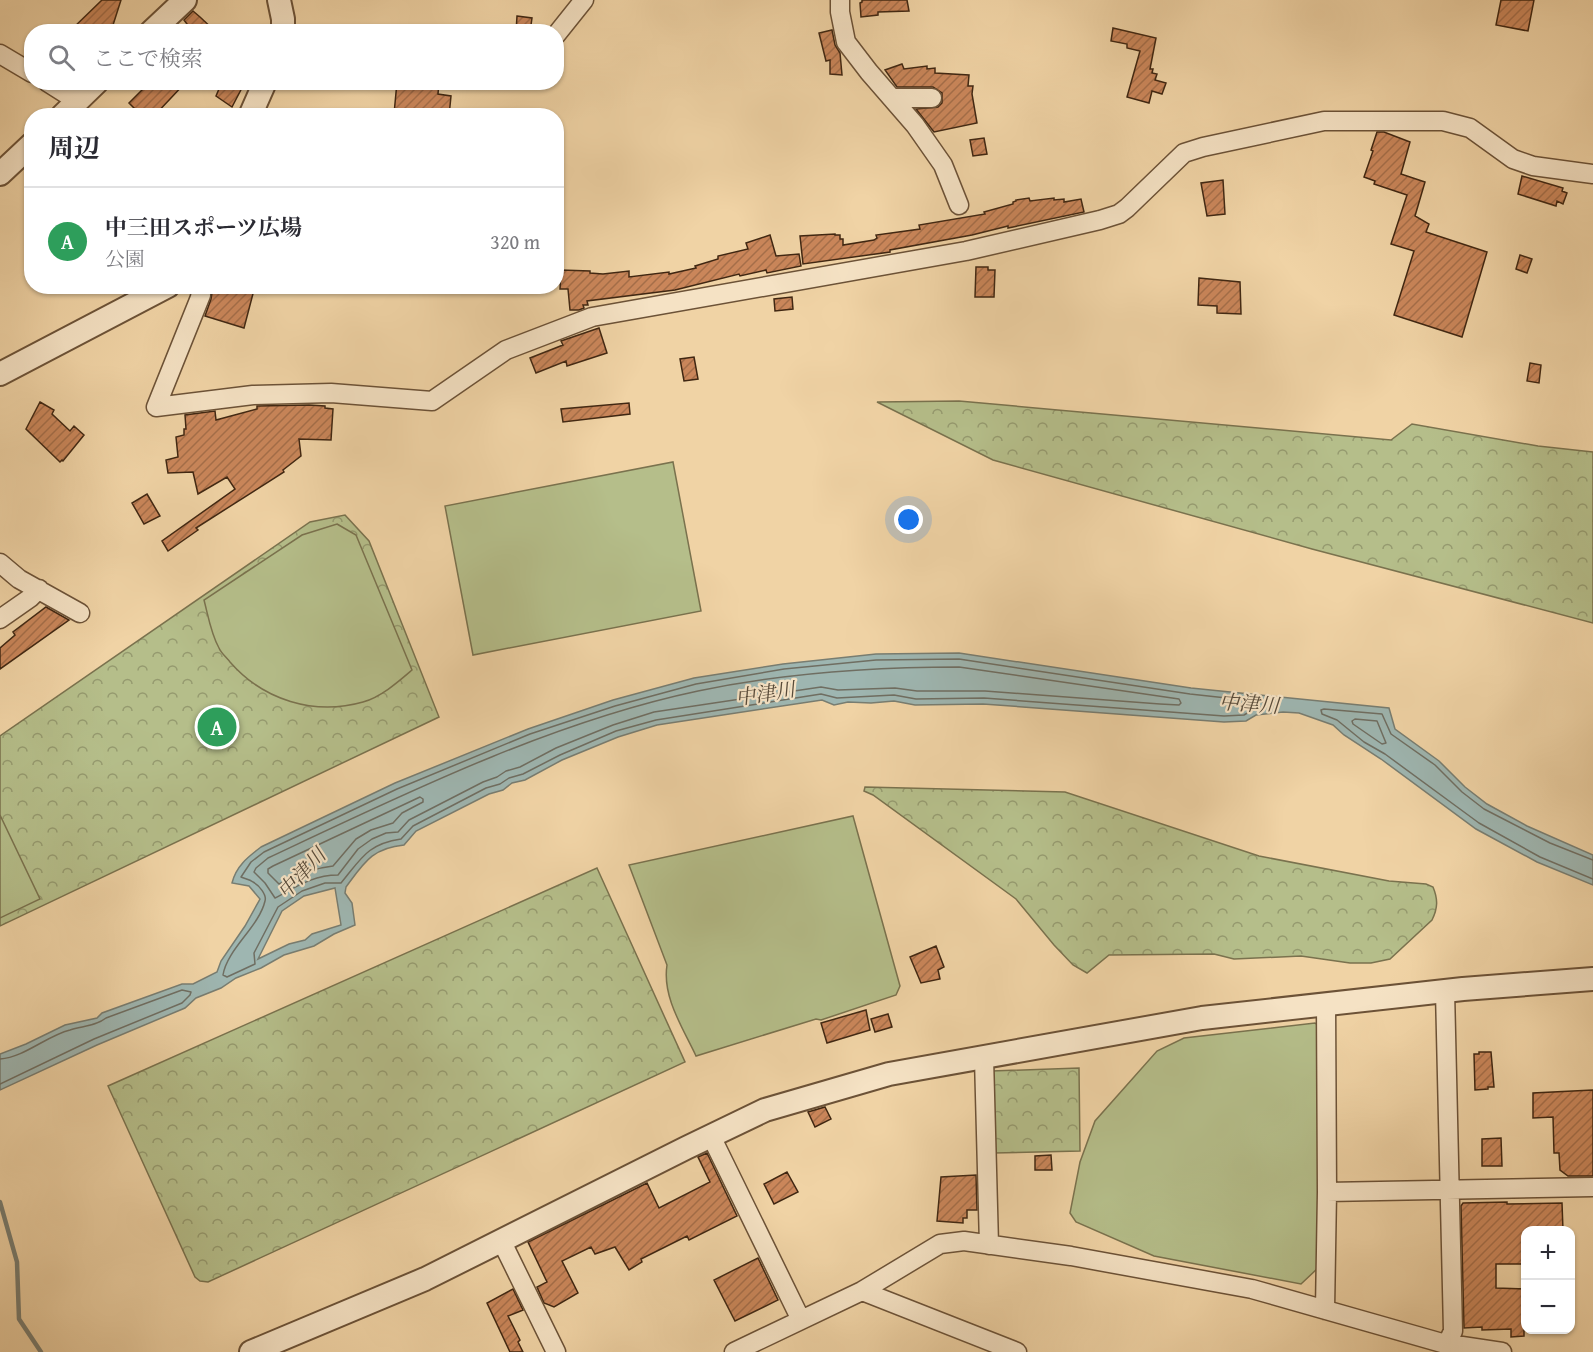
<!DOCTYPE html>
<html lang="ja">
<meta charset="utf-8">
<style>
:root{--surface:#fff;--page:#f2f2f3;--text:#2b2b33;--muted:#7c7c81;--line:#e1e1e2;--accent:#db2777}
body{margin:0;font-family:"Gentium Book Plus","Noto Serif JP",serif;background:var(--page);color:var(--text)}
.controls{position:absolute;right:18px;bottom:18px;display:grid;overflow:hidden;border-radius:12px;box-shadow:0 2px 4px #0004}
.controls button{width:54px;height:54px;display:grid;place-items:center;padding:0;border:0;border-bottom:2px solid var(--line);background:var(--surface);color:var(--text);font:30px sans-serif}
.you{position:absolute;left:909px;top:520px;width:21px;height:21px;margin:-15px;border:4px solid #fff;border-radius:50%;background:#1a73e8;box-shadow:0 0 0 9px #1a73e833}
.badge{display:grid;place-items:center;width:39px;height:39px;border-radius:50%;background:var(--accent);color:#fff;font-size:20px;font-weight:700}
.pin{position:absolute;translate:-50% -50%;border:3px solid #fff;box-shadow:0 2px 6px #0006}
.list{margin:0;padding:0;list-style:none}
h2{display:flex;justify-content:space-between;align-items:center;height:78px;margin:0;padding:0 24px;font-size:26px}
h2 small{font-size:20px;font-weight:400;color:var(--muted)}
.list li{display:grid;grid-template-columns:39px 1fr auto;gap:18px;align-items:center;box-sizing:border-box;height:108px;padding:0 24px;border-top:2px solid var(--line)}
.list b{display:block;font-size:22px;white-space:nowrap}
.list p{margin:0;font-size:20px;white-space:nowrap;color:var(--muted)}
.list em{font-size:20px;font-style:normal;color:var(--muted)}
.icon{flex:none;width:33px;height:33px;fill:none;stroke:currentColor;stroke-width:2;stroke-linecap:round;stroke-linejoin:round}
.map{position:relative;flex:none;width:1593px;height:1352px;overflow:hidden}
.search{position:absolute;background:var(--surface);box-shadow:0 2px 4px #0004;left:24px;top:24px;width:540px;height:66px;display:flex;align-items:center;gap:15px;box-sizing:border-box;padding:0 21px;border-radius:24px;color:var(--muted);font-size:22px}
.panel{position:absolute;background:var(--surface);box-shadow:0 2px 4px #0004;left:24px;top:108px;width:540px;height:186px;border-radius:24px}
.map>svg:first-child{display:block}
.forest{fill:url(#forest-crowns);stroke:#7a724e;stroke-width:1.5}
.pitch{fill:#b5be8a;stroke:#7a724e;stroke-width:1.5}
.water{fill:#9eb6b1;stroke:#787d71;stroke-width:1.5;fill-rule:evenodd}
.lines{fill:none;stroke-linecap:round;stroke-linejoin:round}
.shore{stroke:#6f6e62;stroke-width:1.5}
.stream{stroke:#787d71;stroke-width:4.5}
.building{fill:url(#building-hatch);stroke:#402712;stroke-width:1.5}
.minor-casing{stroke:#6c5237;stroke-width:21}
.tertiary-casing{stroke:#6c5237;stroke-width:26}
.minor{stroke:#f5e2c4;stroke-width:18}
.tertiary{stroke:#f5e2c4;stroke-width:22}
.labels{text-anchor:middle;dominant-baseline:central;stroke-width:4.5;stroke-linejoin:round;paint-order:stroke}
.water-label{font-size:20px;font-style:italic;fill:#584b3a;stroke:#f5e2c4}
</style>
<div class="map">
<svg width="1593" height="1352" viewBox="0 0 1593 1352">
<defs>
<pattern id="forest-crowns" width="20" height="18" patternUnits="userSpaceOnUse" patternTransform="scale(1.5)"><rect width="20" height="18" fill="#b5be8a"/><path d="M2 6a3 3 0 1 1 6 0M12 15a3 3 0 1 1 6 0" fill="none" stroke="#959a6f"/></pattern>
<pattern id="building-hatch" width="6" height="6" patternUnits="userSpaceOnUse" patternTransform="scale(1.5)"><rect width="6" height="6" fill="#ca865a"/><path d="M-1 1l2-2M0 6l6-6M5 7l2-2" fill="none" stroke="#a56e49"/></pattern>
</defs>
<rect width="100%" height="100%" fill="#f0d3a5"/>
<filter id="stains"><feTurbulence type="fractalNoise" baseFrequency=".00333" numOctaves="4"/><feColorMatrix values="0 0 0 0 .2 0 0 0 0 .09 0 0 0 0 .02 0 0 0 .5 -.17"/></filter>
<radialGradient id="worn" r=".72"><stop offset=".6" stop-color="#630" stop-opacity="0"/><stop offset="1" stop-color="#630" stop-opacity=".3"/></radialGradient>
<!-- forest -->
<path class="forest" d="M959,401L1391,440L1412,424L1538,446L1593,452V623L1312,549L993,460L877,402Z
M345,515L369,541L439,717L0,926V736L310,522Z
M865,787L1065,792L1259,856L1389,881L1426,884L1433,887C1438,899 1438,908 1432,920L1390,959L1371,963H1350L1301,956L1234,959L1214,954L1109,955L1087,973L1073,965L1054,945L1016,899L873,795L864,791Z
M597,868L685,1062L208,1282L200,1281L195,1277L108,1086Z
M1079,1068L1080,1151L994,1153L992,1071Z"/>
<!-- pitch -->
<path class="pitch" d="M673,462L701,611L473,655L445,506Z
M337,524L356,535L412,670C398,682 381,697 363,702C314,716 263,700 230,662C227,658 221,653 219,648C211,634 208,615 204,600L302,535Z
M0,815L40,899L0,918Z
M853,816L900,986L896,995L821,1020L816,1019L696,1056C683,1028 662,997 667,965L629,865Z
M1315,1023L1320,1027L1318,1268L1301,1284L1154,1256L1076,1222L1070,1213L1080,1162L1095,1121L1157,1051L1184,1038Z"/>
<!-- water -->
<path class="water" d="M959,653L1191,688L1389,708L1395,729L1439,761L1465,787L1487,804L1527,826L1593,855V885L1537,862L1476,829L1381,759L1344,735L1333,725L1299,713L1283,712L1256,715L1246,721L1224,722L983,704L915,705L894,701L871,703L848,702L834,705L822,700L657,725L618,737L562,760L525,780L512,783L503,790L489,794L416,831L404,845C372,848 364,863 346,887L345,893L352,903L355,925L334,934L314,946L284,955L261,968L236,978L221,988L196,998L185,1008L97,1045L0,1090V1054L26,1044L65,1025L97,1018L102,1013L182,984H193L217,972L221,961L245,926L260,899L249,886L232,883C236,866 248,857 261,847L395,783L528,729L613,700L694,678L783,664L876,654ZM335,888L341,925L312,934L305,940L289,944L258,959L282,911L304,896Z"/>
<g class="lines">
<!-- shore -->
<path class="shore" d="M959,659L1190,694L1263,702L1266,705L1264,708L1254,709L1244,715L1224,716L984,698L916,699L894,695L837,698L821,694L656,720L616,731L560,755L523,774L509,778L500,784L486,788L413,826L401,839C367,844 361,859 341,883H325L302,891L278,907L254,953L255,964L227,977L223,975C227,949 259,927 265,901C267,895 259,885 253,882C249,879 245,879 241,877L251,862L264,852L397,789L530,734L615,706L696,684L784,669L876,660Z
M959,667L1179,699L1181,703L1179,705L1160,704L985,691H917L895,688L838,690L821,687L654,712L613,725L556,748L520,767L506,771L497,777L483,782L409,820L398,832L386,833L372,839L358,849L338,875C313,875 296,887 275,898L265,883L254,872L256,868L268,858C404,794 551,722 698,691C784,673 871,667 959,667Z
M1355,719L1377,721L1386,743L1382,744L1353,724L1352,721Z
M420,797L423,799V802L402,813L393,823L371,830L356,839L333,866C314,868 296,875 279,884L268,873V869L273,866Z
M1593,860L1550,843L1484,809L1462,792L1435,765L1391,734L1382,714L1324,709L1321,710L1322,714L1337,720L1364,742L1385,754L1479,823L1540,857L1593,879
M0,1059C25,1057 46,1036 70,1030C83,1026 96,1026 106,1018L182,990L191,992L190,995L182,1003L94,1039L0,1084"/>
<!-- stream -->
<path class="stream" d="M0,1202L17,1262L19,1319L41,1352"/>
</g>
<!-- building -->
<path class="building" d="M102,0H121L113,25L106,32H69Z
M862,0H907L909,11L878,12V15L861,17L860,3L862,2Z
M1501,0H1534L1528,31L1496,25Z
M193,11L200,17L216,32H193L184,20Z
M517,16L532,18L530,32H516Z
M1113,28L1156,38L1150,69H1153L1152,73L1157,74L1155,80L1166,83L1162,94L1152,91L1149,103L1127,97L1140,51L1127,48V44L1111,41Z
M832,30L835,45L840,53L842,75L830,74V60L826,61L819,33Z
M902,64L904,69L927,66V69L935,68V73L969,75L968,86H973L972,94L977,123L934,132L916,109L938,107L942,103V93L933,87H897L885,70Z
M150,82H186L154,116H142L129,103Z
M222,82H245L232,107L216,96Z
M397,82H439L438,94L451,96L449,116H397L394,114Z
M1377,132H1384L1410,142L1401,174L1425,182L1415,216L1429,224L1426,232L1487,252L1462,337L1394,315L1414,251L1391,244L1407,195L1374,184L1375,181L1364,177L1373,151L1371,150Z
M984,138L987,154L973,156L970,140Z
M1522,176L1563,188L1562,191L1567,193L1563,204L1557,201L1556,206L1518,194Z
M1223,180L1225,214L1207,216L1201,183Z
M1029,198L1030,201L1054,198V200L1064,199V202L1081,199L1084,212L1008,228V226L972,235L890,250V252L803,264L800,236L835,234V235H840V239H843V245L874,240L877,238L876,235L920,229L919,225L985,214L984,212L1013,204V202L1016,201V200Z
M770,235L776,256L799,254L801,266L767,273L766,270L740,276L739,274L675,290L587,301L588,305H583L584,308L579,310H570L568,289H560L561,270L590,271V273L603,274L629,271V277L669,272V274L696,268L695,266L718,259V256L748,249L746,243Z
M1520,255L1532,259L1527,273L1516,269Z
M976,267H988V270H995L994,297H975Z
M1199,278L1240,282L1241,314L1217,313V306L1198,305Z
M213,286H255L244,328L205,316L211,299Z
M792,297L793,309L775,311L774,299Z
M599,328L607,353L567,366L566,361L536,373L530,358L563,345L561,341Z
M694,357L698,379L684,381L680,359Z
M1530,363L1541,365L1539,383L1527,381Z
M40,402L54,410L52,414L70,431L74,426L84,435L63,461L62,460L60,462L26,429Z
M629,403L630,414L563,422L561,409Z
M309,405L325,406V408L333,409L331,440L299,439L301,456L283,470L284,472L196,528L198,530L168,551L162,541L235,489L227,477L198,494L193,472L168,473L166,460L178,457L176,437L184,435V429H186L185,415L215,411L216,420L257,409V406Z
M147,494L160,516L144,524L132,503Z
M46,607L69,620L0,669V648L15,635L13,632Z
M936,946L944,967L938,970L940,979L921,983L910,957Z
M866,1010L870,1030L827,1043L821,1023Z
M888,1014L892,1027L875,1032L871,1019Z
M1479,1052H1491L1494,1087H1488V1089L1475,1090L1474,1054H1479Z
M1593,1090V1176H1568L1560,1170L1559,1153H1554L1553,1117L1533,1118V1093Z
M825,1107L831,1119L815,1127L808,1112Z
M1501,1138L1502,1166H1482V1139Z
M707,1153L737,1216L689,1240L687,1236L641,1259L642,1262L629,1270L615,1247L595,1254L591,1247L562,1261L578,1293L554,1307L544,1303L537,1287L547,1282L528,1242L647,1183L659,1208L710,1182L698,1157Z
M1051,1155L1052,1170H1035V1156Z
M787,1172L798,1192L774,1204L764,1184Z
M976,1175L977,1210H967V1218H963V1223L937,1221L941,1177Z
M1507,1202V1204L1562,1203L1563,1230H1526V1264H1496V1288L1526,1289V1330H1524V1336L1511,1337V1329L1482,1330V1327L1464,1328L1461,1206L1463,1203Z
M758,1258L778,1300L735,1321L714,1280Z
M513,1289L523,1310L508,1316L520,1340L518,1342L523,1352H510L487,1303Z"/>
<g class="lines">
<defs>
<path id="minor" d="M840,0V12L846,42L869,72L915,125L943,165L959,205
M556,35L584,0
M0,54L32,73
M47,82L77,101
M892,98H932
M198,286L201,295L156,407L253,395L331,393L432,401L506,350L592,317L966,251L1100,220L1119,214L1127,208L1184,153L1203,147L1324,121H1443L1470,128L1513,159L1533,166L1593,174
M0,563L19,579L80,613
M0,619L30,598L39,589
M1445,991L1453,1331L1447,1344
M1326,1003L1327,1192L1593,1187
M984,1058L989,1245
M711,1136L801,1320
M501,1240L556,1352
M862,1291L1017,1352
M1325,1310L1327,1192
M734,1352L862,1291L940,1244L964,1241L1071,1256L1252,1289L1442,1343L1502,1352"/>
<path id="tertiary" d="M279,0L283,19V32
M151,32L185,0
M62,116L97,82
M250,116L265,82
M0,174L32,144
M0,374L168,286
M251,1352L425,1279L686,1148L765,1110L889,1074L1202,1018L1463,989L1593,979"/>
</defs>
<!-- minor casing -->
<use href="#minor" class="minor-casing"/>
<!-- tertiary casing -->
<use href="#tertiary" class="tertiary-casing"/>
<!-- minor -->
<use href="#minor" class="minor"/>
<!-- tertiary -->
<use href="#tertiary" class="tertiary"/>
</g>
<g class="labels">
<!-- water labels -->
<g class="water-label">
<text transform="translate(765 693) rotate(-9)">中津川</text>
<text transform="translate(1249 703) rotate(4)">中津川</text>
<text transform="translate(301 873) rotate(-47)">中津川</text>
</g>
</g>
<rect width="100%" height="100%" filter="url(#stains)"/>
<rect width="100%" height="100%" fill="url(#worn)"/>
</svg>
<div class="controls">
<button>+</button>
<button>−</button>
</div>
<div class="you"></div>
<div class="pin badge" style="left:217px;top:727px;background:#2e9e5b">A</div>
<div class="search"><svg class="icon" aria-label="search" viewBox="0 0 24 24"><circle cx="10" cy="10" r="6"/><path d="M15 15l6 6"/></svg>ここで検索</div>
<section class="panel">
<h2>周辺<small></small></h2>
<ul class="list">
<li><span class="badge" style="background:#2e9e5b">A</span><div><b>中三田スポーツ広場</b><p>公園</p></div><em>320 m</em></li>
</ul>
</section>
</div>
